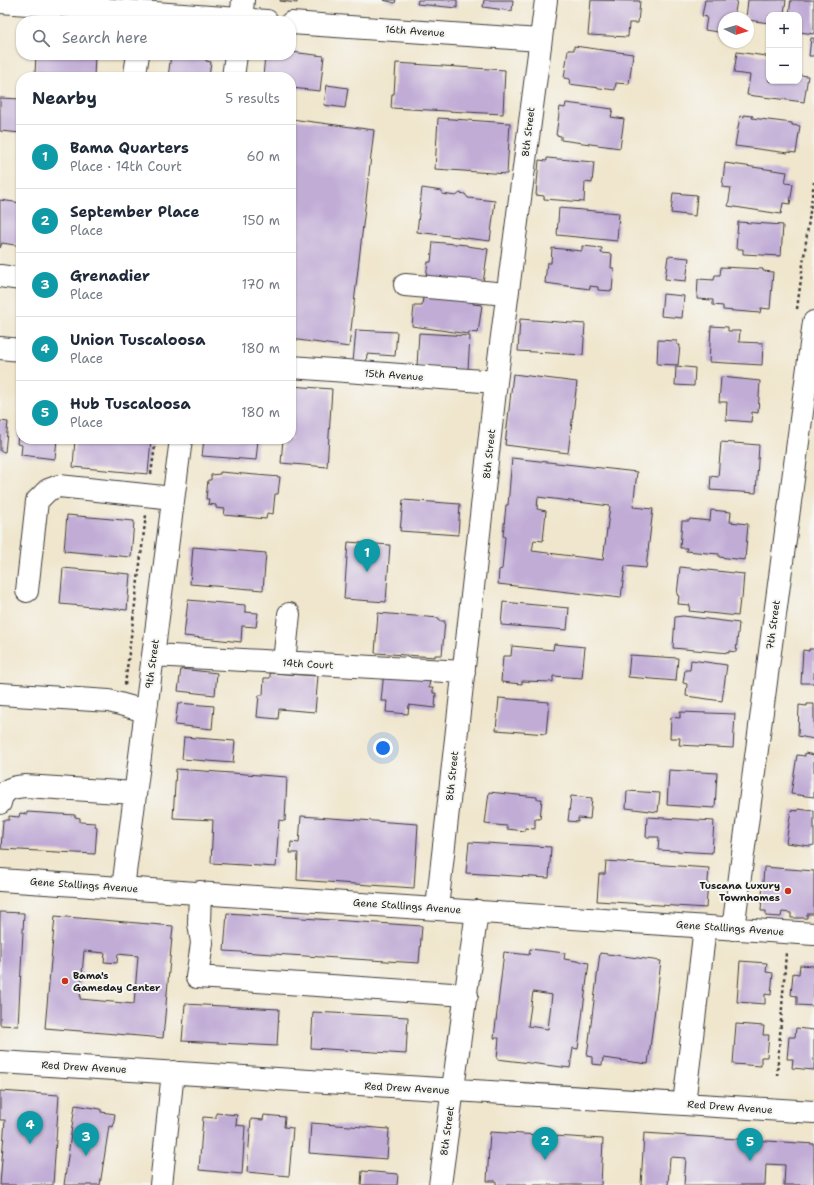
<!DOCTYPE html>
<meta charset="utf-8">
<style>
:root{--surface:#fff;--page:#f6f6f7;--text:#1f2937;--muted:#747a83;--line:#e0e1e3;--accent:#7c3aed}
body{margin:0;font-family:"Shantell Sans",sans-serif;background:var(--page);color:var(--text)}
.controls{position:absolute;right:12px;top:12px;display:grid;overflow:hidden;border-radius:8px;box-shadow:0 1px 3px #0004}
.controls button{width:36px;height:36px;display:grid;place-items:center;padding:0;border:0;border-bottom:1px solid var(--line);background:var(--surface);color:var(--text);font:20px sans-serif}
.compass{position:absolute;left:718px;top:12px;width:36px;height:36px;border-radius:50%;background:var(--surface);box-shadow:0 1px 3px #0004;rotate:94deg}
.you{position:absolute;left:383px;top:748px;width:14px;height:14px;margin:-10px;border:3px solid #fff;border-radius:50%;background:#1a73e8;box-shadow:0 0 0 6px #1a73e833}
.badge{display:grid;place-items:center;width:26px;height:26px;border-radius:50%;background:var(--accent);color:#fff;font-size:13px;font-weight:700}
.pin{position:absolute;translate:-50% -33px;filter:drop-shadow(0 1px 2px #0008)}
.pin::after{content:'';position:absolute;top:21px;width:14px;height:12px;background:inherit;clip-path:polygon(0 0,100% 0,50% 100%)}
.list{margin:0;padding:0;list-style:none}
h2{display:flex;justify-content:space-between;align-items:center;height:52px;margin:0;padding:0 16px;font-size:17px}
h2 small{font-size:13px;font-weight:400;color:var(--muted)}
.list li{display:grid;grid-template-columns:26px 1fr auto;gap:12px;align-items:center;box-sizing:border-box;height:64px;padding:0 16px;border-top:1px solid var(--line)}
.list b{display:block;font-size:15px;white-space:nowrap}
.list p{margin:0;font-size:13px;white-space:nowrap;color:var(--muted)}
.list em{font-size:13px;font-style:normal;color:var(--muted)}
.icon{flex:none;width:22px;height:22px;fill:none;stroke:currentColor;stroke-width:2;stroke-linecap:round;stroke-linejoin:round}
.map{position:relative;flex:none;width:814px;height:1185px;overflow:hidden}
.search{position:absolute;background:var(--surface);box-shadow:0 1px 3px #0004;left:16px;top:16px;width:280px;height:44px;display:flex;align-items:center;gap:10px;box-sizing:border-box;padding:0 14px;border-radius:16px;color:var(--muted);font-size:15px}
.panel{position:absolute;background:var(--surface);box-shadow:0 1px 3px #0004;left:16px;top:72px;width:280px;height:372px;border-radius:16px}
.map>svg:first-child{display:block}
.building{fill:#c1acd6;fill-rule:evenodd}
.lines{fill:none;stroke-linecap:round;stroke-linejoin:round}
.minor-casing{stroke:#3c3a37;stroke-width:24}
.path{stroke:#3c3a37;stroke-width:2.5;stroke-dasharray:3 3;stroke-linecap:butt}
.minor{stroke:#fff;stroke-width:22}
.poi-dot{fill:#c8321e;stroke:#f6f6f2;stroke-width:1.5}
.labels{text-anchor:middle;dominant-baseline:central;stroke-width:4;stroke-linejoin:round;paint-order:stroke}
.street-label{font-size:10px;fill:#1c1c1c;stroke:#f6f6f2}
.poi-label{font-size:10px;font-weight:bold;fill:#1c1c1c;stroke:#f6f6f2;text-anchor:end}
</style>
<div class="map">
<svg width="814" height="1185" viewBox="0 0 814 1185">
<rect width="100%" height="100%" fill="#f6f6f2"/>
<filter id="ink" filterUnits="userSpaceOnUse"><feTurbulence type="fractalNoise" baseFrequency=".025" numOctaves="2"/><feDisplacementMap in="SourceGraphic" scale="8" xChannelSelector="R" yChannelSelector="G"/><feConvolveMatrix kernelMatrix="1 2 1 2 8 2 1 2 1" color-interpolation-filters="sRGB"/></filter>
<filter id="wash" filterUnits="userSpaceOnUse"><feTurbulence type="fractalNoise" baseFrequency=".012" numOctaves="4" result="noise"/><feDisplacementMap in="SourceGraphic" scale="16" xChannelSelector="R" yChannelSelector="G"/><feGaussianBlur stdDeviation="0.9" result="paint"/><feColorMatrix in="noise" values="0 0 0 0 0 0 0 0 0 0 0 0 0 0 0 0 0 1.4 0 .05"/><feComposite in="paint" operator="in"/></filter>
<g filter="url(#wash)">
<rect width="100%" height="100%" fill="#f0e6cd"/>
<g id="blocks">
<!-- building -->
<path class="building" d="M280,0H297V3L280,1Z
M383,0H396L395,3Z
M418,0H457V8L417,4Z
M484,0H513L512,11L483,7Z
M591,0L640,1L638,23H629L628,37L588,35Z
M705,0H737L734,18H724V33L705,30L707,17L702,16Z
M748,0H786L784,13L783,15H769V23L748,20V18H746Z
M791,0H814V34L799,32V15H789Z
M811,38H814V56H809Z
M574,46L633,54L629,84L616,83L615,90L569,84L570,79L564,78L568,50H574Z
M291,52L324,56L320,91L291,88V77H263L265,55H291Z
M737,52L766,56V58L769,59V81H799V75L808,76L804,102L747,95L750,75L734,73Z
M36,55H95L94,77L35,74Z
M171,55H207L206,61L211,62L209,77H168Z
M396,63L505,70L503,114L391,108L392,94H394Z
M327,85L348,88L345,108L324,105Z
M0,98L21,99V133L0,131Z
M566,103L613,109L611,117L624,119L620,148L561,140V136L556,135L560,107L565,108Z
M744,115L753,116L752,118L792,123V125L800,126L796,153L788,152V153L735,146L740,116L744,117Z
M438,118L510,123L507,174L435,169Z
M291,119L374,130L349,347L291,339Z
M547,158L594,162L592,183L585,182L584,202L544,199V196L536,195L539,160L547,161Z
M725,163L787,172L785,183L793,184L790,204L783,203L781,214L728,206L731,188L722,187Z
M422,188L442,191V194L456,196L460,193L465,194L468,198L495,201L490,241L417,232Z
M673,193L697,195L695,216L671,213Z
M0,200L21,203V246L2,243L0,248Z
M559,208L619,213L617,241L557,235Z
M738,222L783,225L781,256L743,254V249H736Z
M433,242L467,245V246L488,249L483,283L426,277L428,262H431Z
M582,246L602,248L601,253L612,254L611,268H614L612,291L598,290V287L590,286V289L545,283L547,263H551L552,248L582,251Z
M668,256L689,258L686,281L665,279Z
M721,267L763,269V271L773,272L770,309L761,308L760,313L723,310V306L713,305V300L697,299L698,279L714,280L715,275H720Z
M663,294L684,296L682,318L661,316Z
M423,297L473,301V304L482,305L478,333L469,332L468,334L412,326L414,306H422Z
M520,319L585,324L583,355L518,351Z
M711,326L728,327V331H740L739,342L763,343L762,365L709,362Z
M356,330L397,332L395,356L367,354L366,363L353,362Z
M419,333L470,336L468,370L417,366Z
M658,340L677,341V345H680L678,365L657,364Z
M676,366L695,368L694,386L675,385Z
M513,374L577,382L568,453L505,445Z
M721,377L760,381L758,413L752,412L751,422L726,420L727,402H719Z
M291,386L332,389L327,467L281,463L283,439H291Z
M20,412L21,439H57L55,459L21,455L22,445L17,444Z
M0,421L8,422L5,452L0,451Z
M75,439H151L148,474L73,467Z
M204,439H258L256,460L202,456Z
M721,442L759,445L756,493L710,490L711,476L718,477Z
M512,458L637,472L633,507L653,509L646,568L625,566L621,598L498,584L499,570L502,569L505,537L503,536L506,505H508ZM538,497L610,506L603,560L532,551L534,540L543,541L546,511L537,509Z
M220,472L280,477L278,494H275L273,514L267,513L266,519L224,515L225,509L216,508V505L208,504L209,499H206L208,480H211V475L220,474Z
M403,500L460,504L458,535L400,531Z
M711,510L731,512L730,522L748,524L745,560L719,557V554L686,551L687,548H680L682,521H689L690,519L710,521Z
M67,515L134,521L131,557L64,551Z
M348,542L390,545L386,602L344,599Z
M193,547L266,553L263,590L190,584Z
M680,567L744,574L742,599H740L738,616L689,611L690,605L678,604L679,596L677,595Z
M63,568L130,574L127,610L60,604Z
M188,600L245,605V612L258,613L256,627L242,626L241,642L184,636Z
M503,602L569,608L567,630L501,625Z
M378,613L439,618V621H445L442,655H435V657L375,653Z
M683,616L739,623L736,652L729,651V653L673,648L675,617Z
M554,644L585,647L582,678L553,676V682L522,681V684L501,682L503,656H511L512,646L553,650Z
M809,649H814V683H801L803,650L809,651Z
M630,655L678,658L676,681L628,677Z
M691,660L727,665L722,701L686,696L687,684L683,683L685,670H690Z
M181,669L217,673L215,695L178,691Z
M384,672L430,677L429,688H433V693H436L435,708L409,705L408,714L386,712L387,701H381Z
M270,673L318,676L315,712L279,709L278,719L257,717L259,695H263L264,678H270Z
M499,698L549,702L546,734L496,730Z
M178,703L214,706L212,729L175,725Z
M807,704H814V739L798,736L799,705L807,706Z
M680,712L735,714L733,748L679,745L680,738H670L671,717L680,718Z
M184,737L235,741L233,763L182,759Z
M805,753L814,755V797L791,794L797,755L805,756Z
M176,769L287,777L285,821L279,820L276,867L211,863L213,820L173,818Z
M669,770L717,773L715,808L667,805Z
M627,791L660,793L658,812L626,808Z
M489,792L537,797V799H542L540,819H535V829L525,828V831L507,829V826L485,824Z
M571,796L592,798L590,819L578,818V822L568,821Z
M798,809L814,811V845L810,846L786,843L791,810L798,811Z
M27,812L75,815V817L80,818V822L95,823V826L97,827L95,854L1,849L3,820H9V816L19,817L20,813L27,814Z
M301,816L418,824L414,888L297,880L298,853H290L291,842L299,843Z
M647,817L714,821L712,853L658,850L659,837H646Z
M469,842L551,847L549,878L466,873Z
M606,861L709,868L706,908L597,901L599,874H605Z
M764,867L814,871V914H807V918H791V913L782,912L781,917L766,916V911H761Z
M0,912L24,913L18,1026L0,1025Z
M227,913L422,926L419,963L224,951Z
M55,916L173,926L163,1038L45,1028ZM84,951L105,953L104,962L117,963L118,954L138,956L134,1004L80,999Z
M530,949L565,953L564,959L589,963L578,1049L573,1048L570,1068L497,1059L499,1038H494L504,952L529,955ZM533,992L552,995L548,1029L528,1026Z
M600,953L661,961L648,1064L603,1058L602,1065L592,1064V1057L587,1056Z
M740,961L767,963L766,972L773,973L771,995L765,994V1004L737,1002Z
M800,965L814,966V1006L797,1005V996L791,995L793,973L799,974Z
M185,1004L279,1009L277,1046L182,1041Z
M313,1012L408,1017L406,1054L311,1048Z
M736,1024L764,1026L763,1035H769L767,1057H761V1066L733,1064Z
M796,1028L814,1030V1070L792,1068L793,1059H787L789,1037H795Z
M0,1091L59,1095L53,1185H0L5,1120H0Z
M75,1105L101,1109V1112L115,1114L113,1127L109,1126L100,1185H64Z
M216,1113L237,1115L236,1125L245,1126L242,1174L199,1170L203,1117L216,1118Z
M264,1115L285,1117L284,1127L293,1128L289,1176L247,1172L251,1119L263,1120Z
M311,1123L389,1129L387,1159L309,1153Z
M490,1132L603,1139L601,1185H496V1181H487Z
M644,1133L814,1144V1185H784L785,1165L766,1164L765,1185H684L686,1158L670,1157L668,1185H641Z
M362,1171L398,1174L397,1185H361Z"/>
</g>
</g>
<g filter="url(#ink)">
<use href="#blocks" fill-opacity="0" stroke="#3c3a37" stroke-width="1"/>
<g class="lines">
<defs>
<path id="minor" d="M0,2L267,21
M241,21L243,0
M291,23L540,40
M135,73L138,55
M233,77L236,55
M0,276L21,279
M405,285L507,294
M0,348L21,350
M291,367L496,382
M27,591L37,501L48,490L59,486L173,498
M153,655L464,672
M284,662L289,614
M0,694L109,701L145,711
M0,803C2,789 13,787 25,786L135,793
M0,880L814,934
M123,888L181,439
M200,892L199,923L202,943L197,977L467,995
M437,908L496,382L546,0
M733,929L814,322
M0,1062L814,1112
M684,1104L705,927
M161,1185L173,1072
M440,1185L477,911"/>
</defs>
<!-- minor casing -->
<use href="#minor" class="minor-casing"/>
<!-- path -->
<path class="path" d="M797,309L814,182
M151,474L156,439
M125,685L146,515
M777,1076L786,953"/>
<!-- minor -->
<use href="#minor" class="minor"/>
</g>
</g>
<!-- markers -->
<g class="poi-dot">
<circle cx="788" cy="891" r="4"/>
<circle cx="65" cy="981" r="4"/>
</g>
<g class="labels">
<!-- street labels -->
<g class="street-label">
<text transform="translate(415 31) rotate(4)">16th Avenue</text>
<text transform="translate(528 132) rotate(-83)">8th Street</text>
<text transform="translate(394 375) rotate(4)">15th Avenue</text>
<text transform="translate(489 454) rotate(-84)">8th Street</text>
<text transform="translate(773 625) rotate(-82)">7th Street</text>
<text transform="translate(152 664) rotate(-82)">9th Street</text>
<text transform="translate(308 664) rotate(3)">14th Court</text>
<text transform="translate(452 776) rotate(-84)">8th Street</text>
<text transform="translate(84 885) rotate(4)">Gene Stallings Avenue</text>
<text transform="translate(407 906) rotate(4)">Gene Stallings Avenue</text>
<text transform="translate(730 928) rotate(4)">Gene Stallings Avenue</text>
<text transform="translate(84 1067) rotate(3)">Red Drew Avenue</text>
<text transform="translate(407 1088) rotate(3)">Red Drew Avenue</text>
<text transform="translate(730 1107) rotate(4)">Red Drew Avenue</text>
<text transform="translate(447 1131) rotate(-82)">8th Street</text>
</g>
<!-- poi labels -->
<g class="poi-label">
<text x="780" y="885">Tuscana Luxury<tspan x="780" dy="12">Townhomes</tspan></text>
<text x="73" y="975" text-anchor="start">Bama's<tspan x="73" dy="12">Gameday Center</tspan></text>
</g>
</g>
</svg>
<div class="controls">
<button>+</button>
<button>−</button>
</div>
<svg class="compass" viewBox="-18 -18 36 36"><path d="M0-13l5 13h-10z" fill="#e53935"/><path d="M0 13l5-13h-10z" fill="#747a83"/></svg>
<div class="you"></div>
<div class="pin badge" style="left:367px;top:572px;background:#0f9aa8">1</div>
<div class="pin badge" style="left:545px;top:1160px;background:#0f9aa8">2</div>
<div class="pin badge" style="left:86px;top:1156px;background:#0f9aa8">3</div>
<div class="pin badge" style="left:30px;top:1144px;background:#0f9aa8">4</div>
<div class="pin badge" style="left:750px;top:1161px;background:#0f9aa8">5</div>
<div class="search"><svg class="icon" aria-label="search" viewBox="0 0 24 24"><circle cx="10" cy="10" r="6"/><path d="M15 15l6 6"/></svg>Search here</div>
<section class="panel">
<h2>Nearby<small>5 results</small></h2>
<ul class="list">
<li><span class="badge" style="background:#0f9aa8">1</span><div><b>Bama Quarters</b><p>Place · 14th Court</p></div><em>60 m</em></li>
<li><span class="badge" style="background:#0f9aa8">2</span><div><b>September Place</b><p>Place</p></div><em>150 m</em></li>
<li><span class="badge" style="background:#0f9aa8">3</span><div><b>Grenadier</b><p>Place</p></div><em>170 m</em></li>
<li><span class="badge" style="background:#0f9aa8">4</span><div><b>Union Tuscaloosa</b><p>Place</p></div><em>180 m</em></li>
<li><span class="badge" style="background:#0f9aa8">5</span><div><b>Hub Tuscaloosa</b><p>Place</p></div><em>180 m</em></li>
</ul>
</section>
</div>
